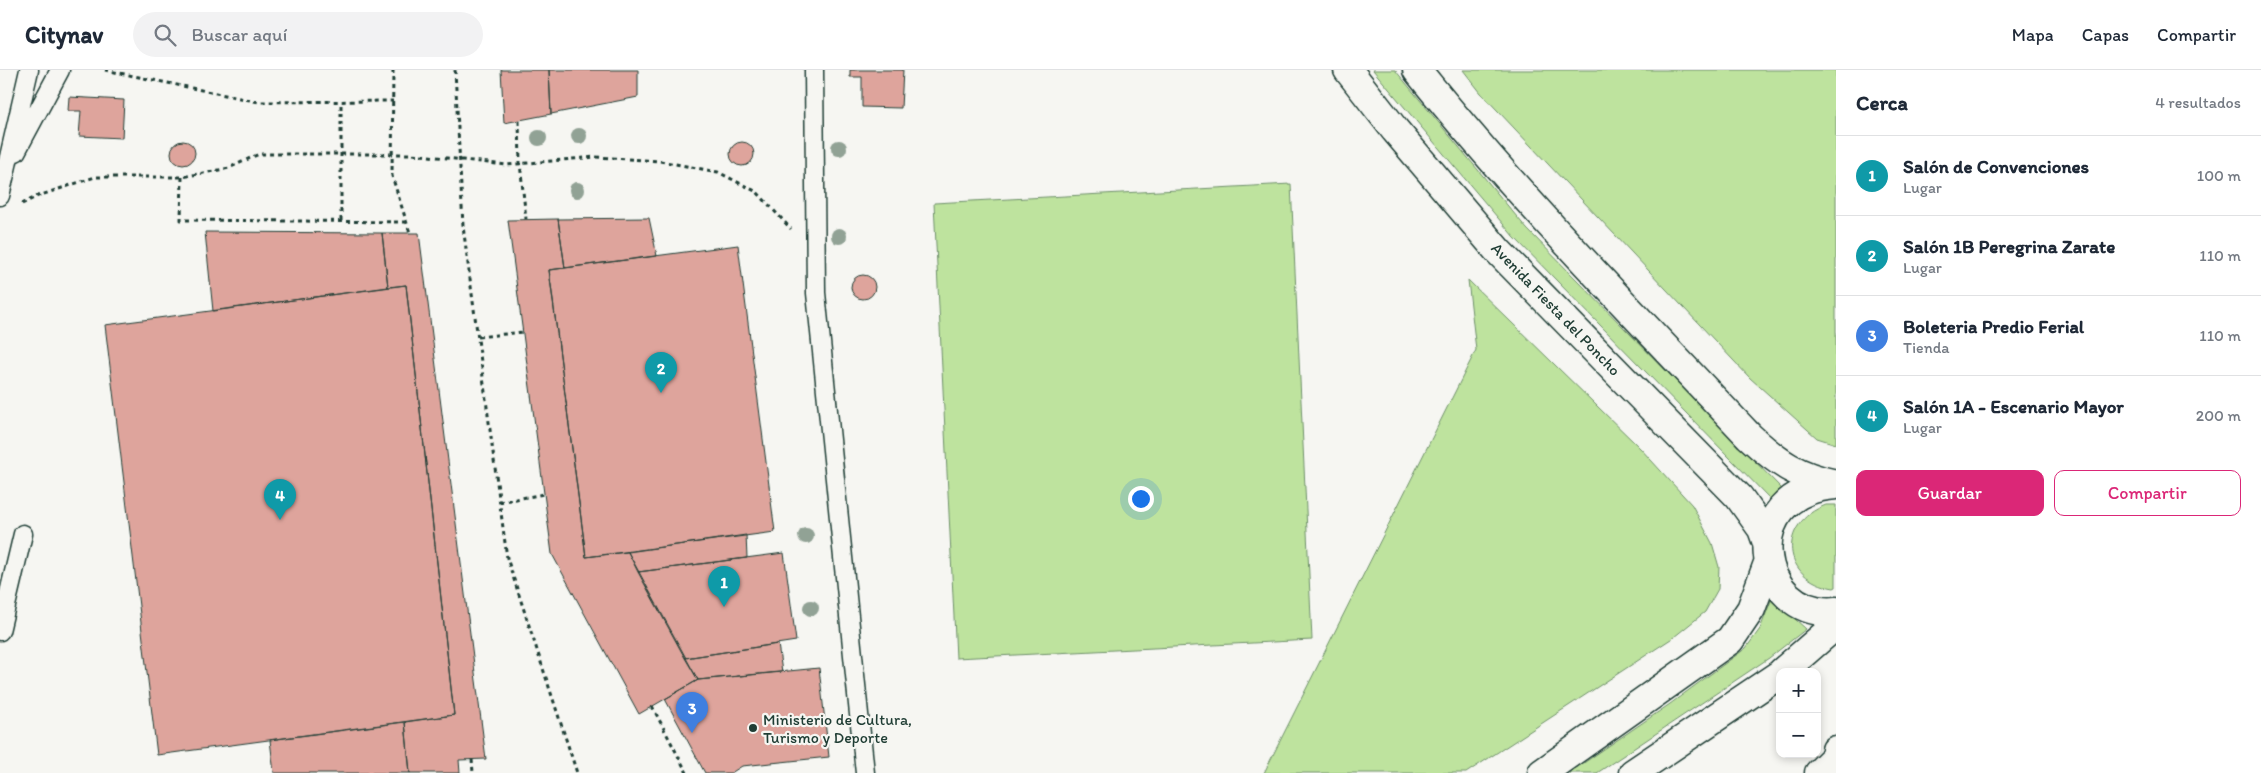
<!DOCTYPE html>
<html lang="es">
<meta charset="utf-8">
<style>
:root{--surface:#fff;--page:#f2f2f3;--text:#1f2937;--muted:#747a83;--line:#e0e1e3;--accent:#db2777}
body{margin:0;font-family:Itim,sans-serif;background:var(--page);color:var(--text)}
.controls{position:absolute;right:15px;bottom:15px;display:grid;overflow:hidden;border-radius:10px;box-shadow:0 2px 8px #0003}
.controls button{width:45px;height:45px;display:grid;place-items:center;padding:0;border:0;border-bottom:1px solid var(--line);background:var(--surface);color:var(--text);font:25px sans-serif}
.you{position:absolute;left:1140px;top:428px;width:18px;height:18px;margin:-12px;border:4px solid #fff;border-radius:50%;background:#1a73e8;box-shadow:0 0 0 8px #1a73e833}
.badge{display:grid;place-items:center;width:32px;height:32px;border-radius:50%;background:var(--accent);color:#fff;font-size:16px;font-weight:700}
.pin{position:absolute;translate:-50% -41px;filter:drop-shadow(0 1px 2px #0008)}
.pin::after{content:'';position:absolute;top:26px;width:18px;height:15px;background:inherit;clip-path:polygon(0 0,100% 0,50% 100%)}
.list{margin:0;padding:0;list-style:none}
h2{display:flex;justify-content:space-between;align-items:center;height:65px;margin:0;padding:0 20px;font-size:21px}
h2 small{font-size:16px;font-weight:400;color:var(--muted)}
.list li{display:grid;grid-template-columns:32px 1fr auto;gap:15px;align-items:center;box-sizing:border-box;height:80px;padding:0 20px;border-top:1px solid var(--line)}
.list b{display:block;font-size:19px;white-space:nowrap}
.list p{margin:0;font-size:16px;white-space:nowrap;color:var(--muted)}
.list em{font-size:16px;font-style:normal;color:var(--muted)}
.actions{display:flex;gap:10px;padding:15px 20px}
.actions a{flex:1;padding:11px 0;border:1px solid var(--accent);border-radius:10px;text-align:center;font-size:18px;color:var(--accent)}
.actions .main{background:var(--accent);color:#fff}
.icon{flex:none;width:28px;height:28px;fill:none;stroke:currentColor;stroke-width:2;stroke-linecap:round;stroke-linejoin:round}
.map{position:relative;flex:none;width:1836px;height:703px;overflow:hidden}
header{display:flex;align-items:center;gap:30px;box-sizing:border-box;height:70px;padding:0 25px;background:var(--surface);border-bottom:1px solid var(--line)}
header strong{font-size:24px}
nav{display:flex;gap:28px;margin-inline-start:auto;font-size:18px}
.search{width:350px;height:45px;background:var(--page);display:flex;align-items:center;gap:12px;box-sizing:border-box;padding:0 18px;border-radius:28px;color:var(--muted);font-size:19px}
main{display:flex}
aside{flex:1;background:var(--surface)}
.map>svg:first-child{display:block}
.green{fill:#bee39e;stroke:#6e9069}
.building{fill:#dea49c;stroke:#1f3d34}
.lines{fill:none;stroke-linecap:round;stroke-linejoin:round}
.service-casing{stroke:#1f3d34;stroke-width:21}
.minor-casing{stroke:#1f3d34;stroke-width:31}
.tertiary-casing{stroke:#1f3d34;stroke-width:31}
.secondary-casing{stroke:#1f3d34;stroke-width:31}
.path{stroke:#1f3d34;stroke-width:3;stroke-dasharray:4 4;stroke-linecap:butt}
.service{stroke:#f6f6f2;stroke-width:18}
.minor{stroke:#f6f6f2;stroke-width:28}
.tertiary{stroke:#f6f6f2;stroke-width:28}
.secondary{stroke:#f6f6f2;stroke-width:28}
.tree{fill:#91a295}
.poi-dot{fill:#1f3d34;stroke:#f6f6f2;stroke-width:2}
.labels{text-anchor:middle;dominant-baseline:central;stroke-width:4.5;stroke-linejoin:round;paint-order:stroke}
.street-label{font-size:16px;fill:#1f3d34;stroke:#f6f6f2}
.poi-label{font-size:16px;fill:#1f3d34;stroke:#f6f6f2;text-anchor:start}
</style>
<header>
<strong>Citynav</strong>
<div class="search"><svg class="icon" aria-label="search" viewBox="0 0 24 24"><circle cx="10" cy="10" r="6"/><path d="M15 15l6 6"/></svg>Buscar aquí</div>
<nav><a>Mapa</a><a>Capas</a><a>Compartir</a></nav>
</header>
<main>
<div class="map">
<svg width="1836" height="703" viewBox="0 0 1836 703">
<rect width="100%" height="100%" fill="#f6f6f2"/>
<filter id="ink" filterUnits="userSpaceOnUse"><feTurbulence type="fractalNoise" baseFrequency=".02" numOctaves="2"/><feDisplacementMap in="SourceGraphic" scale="10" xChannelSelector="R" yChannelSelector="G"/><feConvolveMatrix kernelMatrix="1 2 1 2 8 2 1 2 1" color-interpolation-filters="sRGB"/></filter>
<g filter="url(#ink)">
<!-- green -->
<path class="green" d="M1373,0H1395L1527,159L1784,421L1773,432L1514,167Z
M1463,0H1836V374L1817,368L1750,308L1481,23Z
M1291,114L1312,570L956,588L934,133Z
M1468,210L1640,378L1692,435L1712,473L1719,497L1718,519L1705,542L1674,567L1466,703H1264L1476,280Z
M1826,435H1836V517L1834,518C1782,510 1776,454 1826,435Z
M1772,528L1806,559L1769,588L1597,703H1569L1670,634L1746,578L1760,559Z"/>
<!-- building -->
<path class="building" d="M501,0H549L551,44L504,53Z
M549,0H638V27L551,44Z
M850,0H903L901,38L862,37V7H850Z
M69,27L124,30L122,68L79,66L81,41H68Z
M171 83a12 12 0 1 1 24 0a12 12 0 1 1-24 0Z
M730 84a12 12 0 1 1 24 0a12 12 0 1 1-24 0Z
M649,148L657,186L565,198L558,149Z
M558,149L565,198L549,200L586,487L628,482L698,610L639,644L552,484L508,150Z
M205,162L382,163L388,217L213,241Z
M382,163H419L486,689L459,690L460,703H410L405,652L454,645L406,215L388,217Z
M738,175L775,462L586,487L549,200Z
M851 217a12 12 0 1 1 24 0a12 12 0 1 1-24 0Z
M406,215L454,645L157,685L105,255Z
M746,465L747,488L638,502L628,482Z
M784,483L796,571L685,588L638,502Z
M778,574L782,602L698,610L685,588Z
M819,598L829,687L742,696L731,703H705L665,629L698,610Z
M405,652L410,703H274L270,670Z"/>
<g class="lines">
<defs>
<path id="service" d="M814,0L816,223L865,703
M16,82L60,0
M0,126L29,0
M0,561L23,464"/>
<path id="minor" d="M1819,703L1835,687L1836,680"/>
<path id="tertiary" d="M1348,0L1395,60L1498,181L1739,427L1762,459L1767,473
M1417,0C1520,129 1636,246 1749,366C1778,393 1797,406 1836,414"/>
<path id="secondary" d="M1836,415C1734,422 1756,549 1836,541
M1782,602L1836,555
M1542,703L1730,570L1751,539L1768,493
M1633,703L1780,604"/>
</defs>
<!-- service casing -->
<use href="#service" class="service-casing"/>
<!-- minor casing -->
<use href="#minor" class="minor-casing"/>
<!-- tertiary casing -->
<use href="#tertiary" class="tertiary-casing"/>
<!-- secondary casing -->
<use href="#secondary" class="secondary-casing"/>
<!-- path -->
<path class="path" d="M105,0L259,32L393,31
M393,0L392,106L410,163
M455,0L463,156L507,488L577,703
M519,51L520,93L526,149
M182,107L181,150L407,152
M22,134L38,126L95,107H182L229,98L259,84H412L506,95L596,87L660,91L718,102L757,122L791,159
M341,151V31
M478,267L523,262
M499,432L544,424
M652,636L687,703
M472,689L473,703"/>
<!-- service -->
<use href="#service" class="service"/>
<!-- minor -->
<use href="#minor" class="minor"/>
<!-- tertiary -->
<use href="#tertiary" class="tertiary"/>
<!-- secondary -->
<use href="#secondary" class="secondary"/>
</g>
<!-- trees -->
<g class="tree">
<circle cx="579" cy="66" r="8"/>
<circle cx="539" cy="68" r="8"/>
<circle cx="839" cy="78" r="8"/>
<circle cx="577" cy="120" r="8"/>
<circle cx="839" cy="166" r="8"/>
<circle cx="806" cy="466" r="8"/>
<circle cx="811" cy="538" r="8"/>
</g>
</g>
<!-- markers -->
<circle class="poi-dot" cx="753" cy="658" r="5"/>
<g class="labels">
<!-- street labels -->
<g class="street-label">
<text transform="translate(1556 239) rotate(46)">Avenida Fiesta del Poncho</text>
</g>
<!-- poi labels -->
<g class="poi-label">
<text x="763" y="649">Ministerio de Cultura,<tspan x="763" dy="18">Turismo y Deporte</tspan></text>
</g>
</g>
</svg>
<div class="controls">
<button>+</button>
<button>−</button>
</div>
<div class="you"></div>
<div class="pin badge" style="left:724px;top:537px;background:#0f9aa8">1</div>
<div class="pin badge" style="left:661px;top:323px;background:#0f9aa8">2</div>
<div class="pin badge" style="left:692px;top:663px;background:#3f7fe0">3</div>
<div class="pin badge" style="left:280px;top:450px;background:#0f9aa8">4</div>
</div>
<aside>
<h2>Cerca<small>4 resultados</small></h2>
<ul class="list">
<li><span class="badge" style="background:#0f9aa8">1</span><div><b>Salón de Convenciones</b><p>Lugar</p></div><em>100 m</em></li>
<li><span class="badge" style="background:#0f9aa8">2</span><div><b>Salón 1B Peregrina Zarate</b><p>Lugar</p></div><em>110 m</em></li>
<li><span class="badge" style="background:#3f7fe0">3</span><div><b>Boleteria Predio Ferial</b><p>Tienda</p></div><em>110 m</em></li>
<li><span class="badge" style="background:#0f9aa8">4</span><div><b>Salón 1A - Escenario Mayor</b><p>Lugar</p></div><em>200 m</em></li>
</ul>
<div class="actions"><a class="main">Guardar</a><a>Compartir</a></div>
</aside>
</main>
